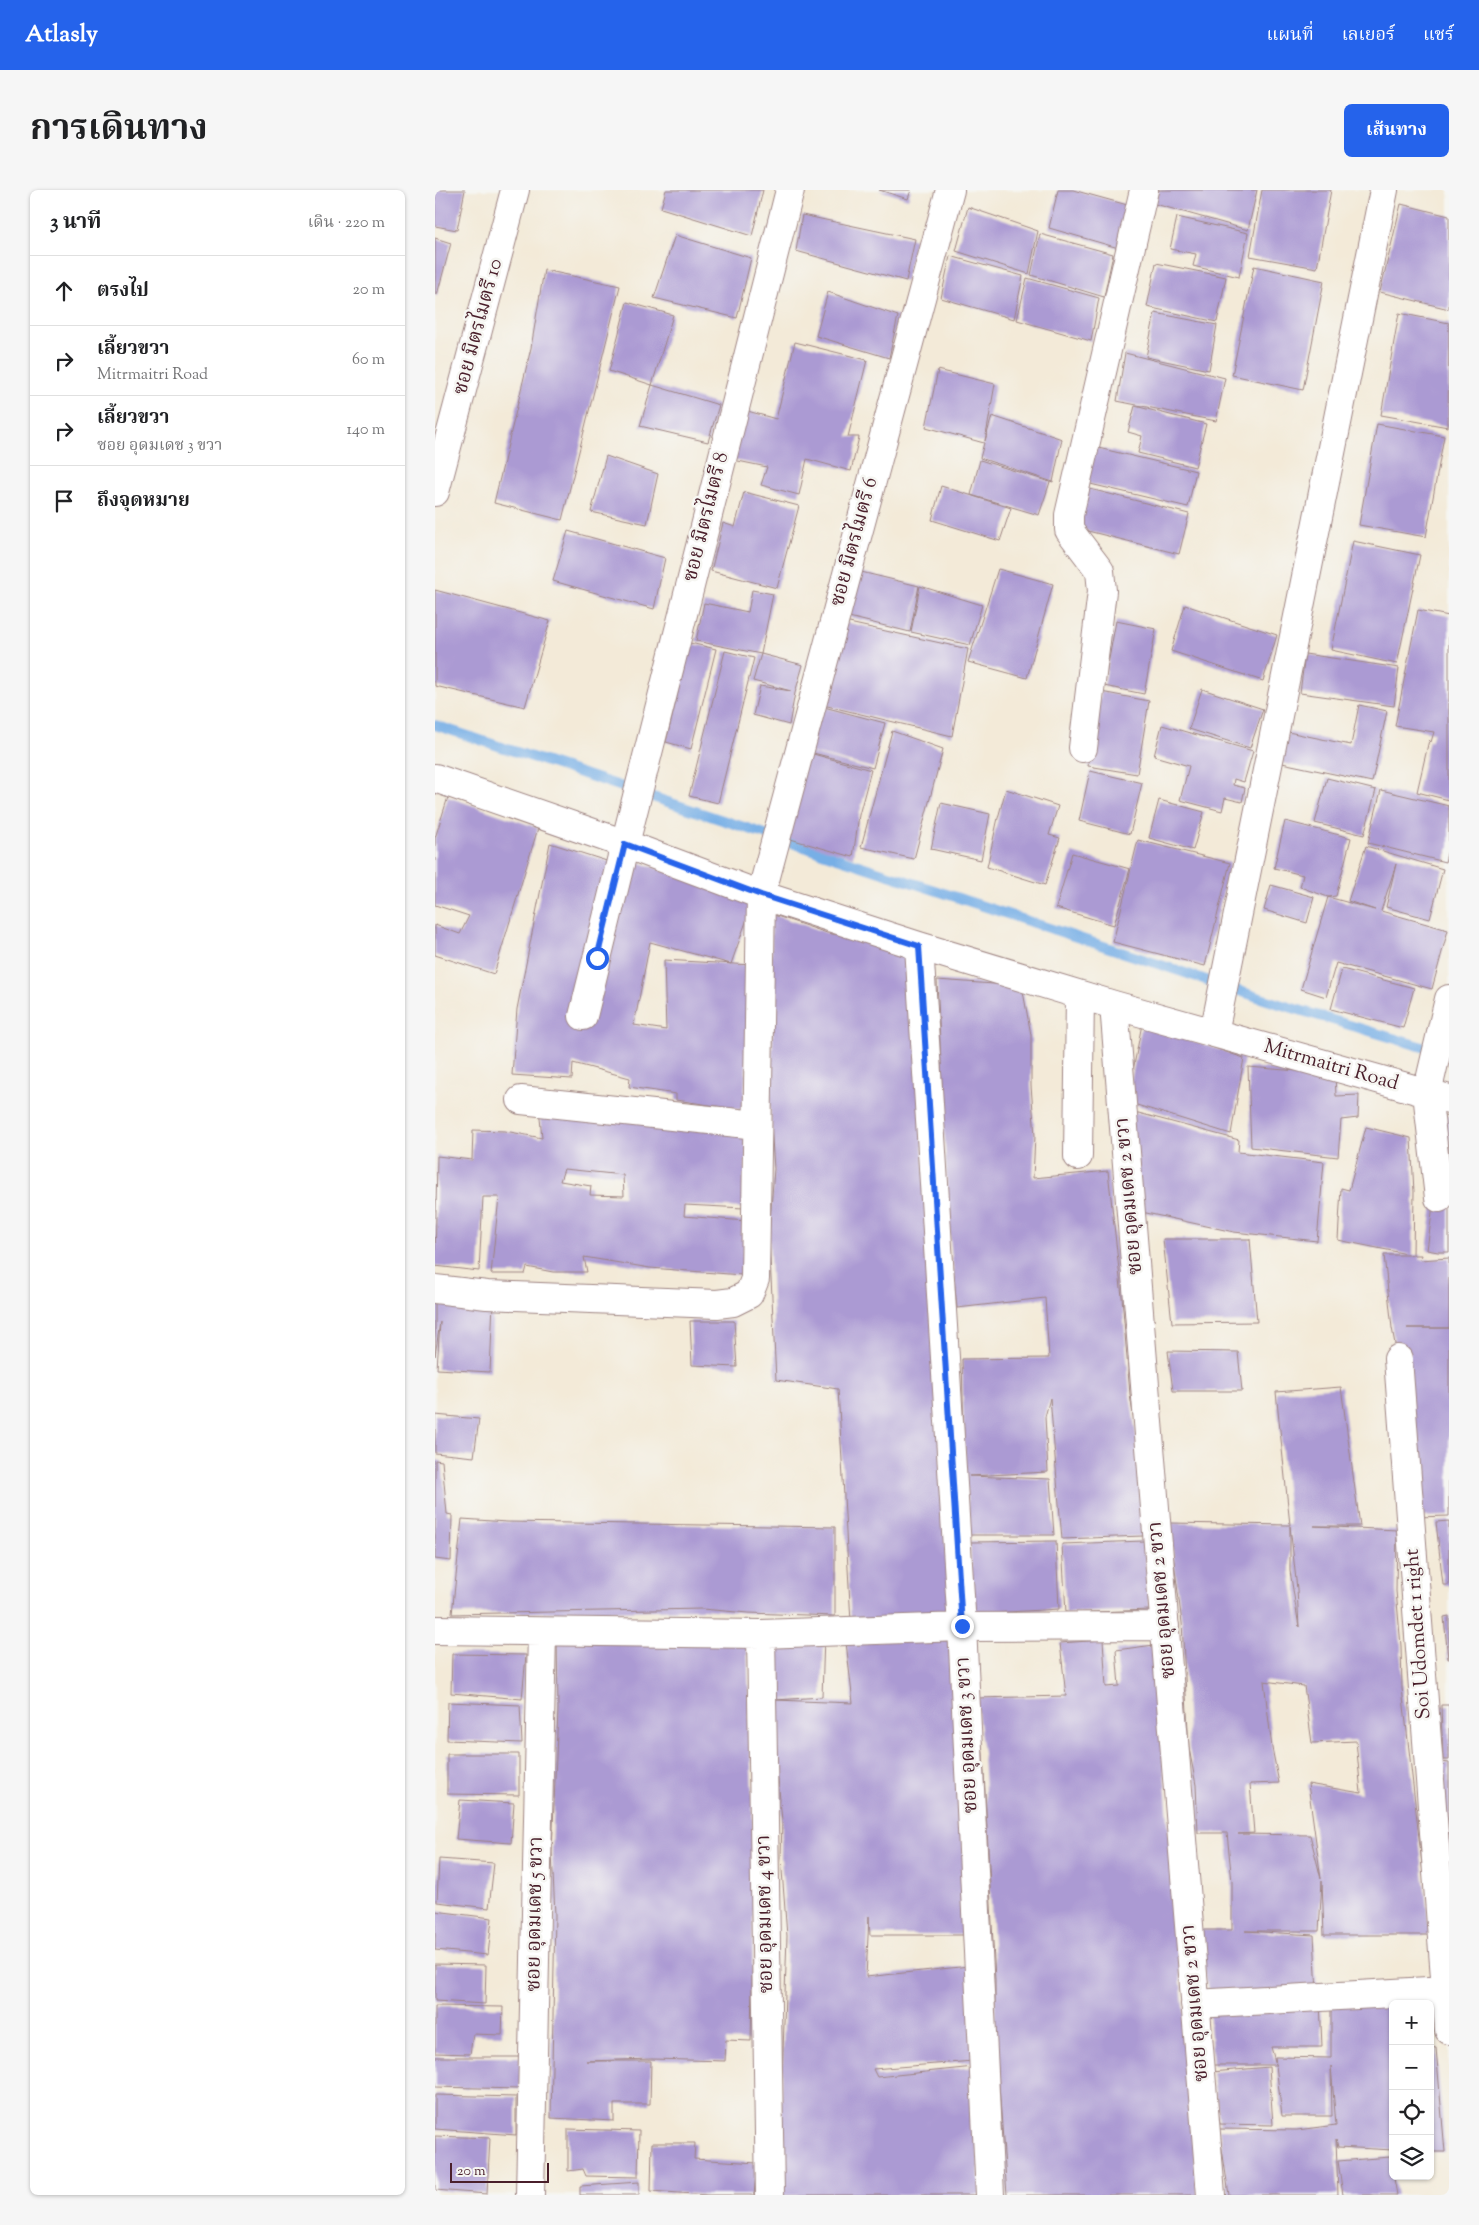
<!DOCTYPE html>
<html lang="th">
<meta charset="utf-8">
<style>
:root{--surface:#fff;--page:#f6f6f6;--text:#202124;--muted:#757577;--line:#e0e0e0;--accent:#2563eb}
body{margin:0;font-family:"Sorts Mill Goudy","Noto Serif Thai",serif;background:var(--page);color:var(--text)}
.controls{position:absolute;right:15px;bottom:15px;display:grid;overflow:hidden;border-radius:8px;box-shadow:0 1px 4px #0004}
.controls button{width:45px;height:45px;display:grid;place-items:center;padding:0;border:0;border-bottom:1px solid var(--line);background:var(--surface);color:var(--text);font:25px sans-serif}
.scale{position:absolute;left:15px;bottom:12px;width:99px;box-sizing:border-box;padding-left:5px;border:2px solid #4a1f2b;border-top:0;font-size:14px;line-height:18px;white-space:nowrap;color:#4a1f2b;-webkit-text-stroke:4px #f6f6f2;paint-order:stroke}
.stop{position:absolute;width:15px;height:15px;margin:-11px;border:4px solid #2563eb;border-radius:50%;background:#fff}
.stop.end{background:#2563eb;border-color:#fff;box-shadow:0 1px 5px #0008}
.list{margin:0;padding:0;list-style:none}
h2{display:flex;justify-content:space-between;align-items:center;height:65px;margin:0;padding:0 20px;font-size:21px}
h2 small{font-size:16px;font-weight:400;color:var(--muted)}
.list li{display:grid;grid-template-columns:32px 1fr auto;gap:15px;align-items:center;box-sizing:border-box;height:70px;padding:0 20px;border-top:1px solid var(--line)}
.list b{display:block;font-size:19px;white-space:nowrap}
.list p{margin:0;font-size:16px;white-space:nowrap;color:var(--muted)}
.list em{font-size:16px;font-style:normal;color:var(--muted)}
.icon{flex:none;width:28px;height:28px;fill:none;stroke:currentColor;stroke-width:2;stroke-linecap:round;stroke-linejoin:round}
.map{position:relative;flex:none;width:1014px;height:2005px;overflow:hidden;border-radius:8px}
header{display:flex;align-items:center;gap:30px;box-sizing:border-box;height:70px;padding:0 25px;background:var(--accent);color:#fff}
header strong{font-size:24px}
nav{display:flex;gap:28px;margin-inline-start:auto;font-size:18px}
.intro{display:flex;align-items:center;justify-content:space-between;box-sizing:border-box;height:120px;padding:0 30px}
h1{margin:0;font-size:35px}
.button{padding:12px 22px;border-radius:8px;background:var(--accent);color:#fff;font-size:18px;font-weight:700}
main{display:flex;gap:30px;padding:0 30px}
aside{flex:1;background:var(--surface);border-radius:8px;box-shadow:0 1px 4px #0004}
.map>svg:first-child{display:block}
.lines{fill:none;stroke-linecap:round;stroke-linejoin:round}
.stream{stroke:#77afe6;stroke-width:10}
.building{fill:#ab9ad3;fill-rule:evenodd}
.street-casing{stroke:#9e8482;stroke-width:30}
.street{stroke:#fff;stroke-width:28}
.route{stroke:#2563eb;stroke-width:6}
.labels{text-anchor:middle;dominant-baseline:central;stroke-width:5;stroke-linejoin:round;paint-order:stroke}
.street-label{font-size:20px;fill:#4a1f2b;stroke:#f6f6f2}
</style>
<header>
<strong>Atlasly</strong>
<nav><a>แผนที่</a><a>เลเยอร์</a><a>แชร์</a></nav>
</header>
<div class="intro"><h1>การเดินทาง</h1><a class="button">เส้นทาง</a></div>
<main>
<aside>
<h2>3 นาที<small>เดิน · 220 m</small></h2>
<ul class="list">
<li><svg class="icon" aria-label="ahead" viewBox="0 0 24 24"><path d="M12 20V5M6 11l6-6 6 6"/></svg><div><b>ตรงไป</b></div><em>20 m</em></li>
<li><svg class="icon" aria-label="right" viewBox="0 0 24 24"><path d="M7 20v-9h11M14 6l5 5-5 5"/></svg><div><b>เลี้ยวขวา</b><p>Mitrmaitri Road</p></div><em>60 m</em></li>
<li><svg class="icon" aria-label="right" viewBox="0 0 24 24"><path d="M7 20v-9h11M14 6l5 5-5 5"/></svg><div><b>เลี้ยวขวา</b><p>ซอย อุดมเดช 3 ขวา</p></div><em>140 m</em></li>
<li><svg class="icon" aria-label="arrive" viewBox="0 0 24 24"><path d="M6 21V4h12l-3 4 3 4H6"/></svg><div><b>ถึงจุดหมาย</b></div></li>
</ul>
</aside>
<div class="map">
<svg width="1014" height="2005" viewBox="0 0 1014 2005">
<rect width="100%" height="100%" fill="#f6f6f2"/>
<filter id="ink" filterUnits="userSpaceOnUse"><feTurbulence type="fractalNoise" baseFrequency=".02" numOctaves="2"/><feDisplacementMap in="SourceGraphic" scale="10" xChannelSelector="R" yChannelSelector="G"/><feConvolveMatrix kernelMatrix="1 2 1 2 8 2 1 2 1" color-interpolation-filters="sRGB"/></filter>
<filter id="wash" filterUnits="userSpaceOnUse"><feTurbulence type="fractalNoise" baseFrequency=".0096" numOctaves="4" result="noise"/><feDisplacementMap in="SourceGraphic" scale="20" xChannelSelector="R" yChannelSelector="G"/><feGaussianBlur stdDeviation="1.12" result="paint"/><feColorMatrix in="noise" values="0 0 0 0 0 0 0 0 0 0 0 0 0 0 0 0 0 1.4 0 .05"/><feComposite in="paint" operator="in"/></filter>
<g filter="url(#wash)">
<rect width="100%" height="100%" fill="#f3ead8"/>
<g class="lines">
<!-- stream -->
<path class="stream" d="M0,535L841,813L1001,861"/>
</g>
<g id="blocks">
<!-- building -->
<path class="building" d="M0,0H30L22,40L0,36Z
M231,0H328L317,46L226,18Z
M444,0H476L473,9Z
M623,0H638L696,16L687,59L614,38Z
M724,0H822L813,40L720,14Z
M827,0H896L882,78L815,66Z
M966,14L1014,26V119L945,102Z
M533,17L603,41L594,84L521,61Z
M367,25L480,49L471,91L361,61Z
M742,27L813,43L804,87L758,76L761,64L735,59Z
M605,44L678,64L669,107L596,85Z
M240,45L316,68L302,128L219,108Z
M0,48L16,53L2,105L0,104Z
M515,66L588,86L579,129L506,108Z
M721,73L791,87L782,132L712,117Z
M819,76L889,91L868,200L797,185Z
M109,80L185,96L127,330L59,313L96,158Z
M592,88L664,108L656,151L582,130Z
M393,102L463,126L454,168L381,146Z
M192,112L238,125L217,195L174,181Z
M720,123L782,135L774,180L711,167Z
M964,123L1014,133L1013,237L946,225Z
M360,152L432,170L413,247H424L416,281L372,269L364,305L326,295L332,277L298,270L309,220L341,229Z
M690,163L790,188L781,231L682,211Z
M503,180L560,194L550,251L557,226L627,249L618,292L545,268L549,253L491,237Z
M217,195L284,215L273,252L205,236Z
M700,216L771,234L760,277L703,263L707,246L693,242Z
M942,234L1009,246L991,347L924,335Z
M659,257L761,281L753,317L651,293Z
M171,266L223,284L212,334L156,322Z
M545,270L615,292L604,325L536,305Z
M506,296L576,318L565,351L497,330Z
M651,298L754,324L744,364L641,338Z
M309,302L364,316L342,398L276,381L288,333L300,337Z
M133,341L230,368L219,419L118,391Z
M918,351L985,365L962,474L896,460Z
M563,379L618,394L592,488L533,472Z
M422,381L484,396L475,442L414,427Z
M485,396L547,415L535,455L476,442Z
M0,400L115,431L90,517L0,496Z
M317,400L338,404L326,464L261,451L269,413L313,422Z
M750,415L842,445L828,491L736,461Z
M983,420L1014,426V610L982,602L994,550L996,552L999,542L960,536Z
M405,431L533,459L517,546L384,514Z
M681,431L721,439L709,504L669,496Z
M255,453L281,459L256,559L231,552Z
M290,461L319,468L283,613L254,606Z
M326,464L368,475L360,503L354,535L318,525L325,496L356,501L318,491Z
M870,464L964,478L959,516L865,503Z
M767,499L828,519L815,558L754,539Z
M666,502L714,511L702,584L653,576Z
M924,515L952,521L937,592L847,573L853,542L916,555Z
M385,516L450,533L438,578L370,561Z
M727,535L818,561L809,592L799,589L798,595L810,598L807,612L790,608L787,621L745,610L754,576L719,566Z
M457,541L508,559L479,669L426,657Z
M371,562L436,580L424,625L418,667L345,646Z
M655,581L707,593L695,644L644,631Z
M892,588L941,600L929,645L880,633Z
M571,599L623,616L614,645L625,648L610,695L552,677L563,628Z
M946,600L1014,616V656L1010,672L933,653Z
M13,607L103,638L59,784L0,765V735L25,744L34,726L0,715V648Z
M724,610L769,622L758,660L714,648Z
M506,613L555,624L546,670L496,659Z
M850,631L916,648L901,706L893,707L865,697L868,685L839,678Z
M703,650L795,673L770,776L678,752Z
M115,653L178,673L192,668L318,712L296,774L215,752L199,835L231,840L229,770L317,775L316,816L308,920L241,910V904L194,897L195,888L138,873L137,889L77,885L82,819Z
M931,656L1008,679L995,729L951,717L961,674L946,721L1013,740L997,799L901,773L891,807L866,799L893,707L940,720L913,711Z
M637,663L695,679L679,735L621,718Z
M836,695L879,707L872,733L829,720Z
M336,724L392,743L476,759L515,1427L416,1432L403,1199L341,1190L334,1046L339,979L335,917L338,846Z
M907,779L979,798L968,838L896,819Z
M502,790L587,796L596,845V896L600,946L598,988L673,981L687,1107L695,1205L702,1251L708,1346L627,1349L615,1208L610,1227L613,1282L534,1286L615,1289L619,1345H535L530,1286L527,1169L614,1168L610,1108L522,1118L514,1037Z
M707,834L809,868L796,944L692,912Z
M813,877L900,884L901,906L924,905L923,928L906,930L903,967L816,957Z
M104,918L312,944L309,1018L250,1015L249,1026L311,1031L307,1085L215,1078L149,1067L152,1082H118L92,1077L90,1084H56L64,1007H48L44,1081L0,1076L2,966L37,970L38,940L70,941L107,948ZM129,979L188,985L189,1006L155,1005L156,996L125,991Z
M696,921L804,950L803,962L889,972L882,1051L799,1042L702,1021Z
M1014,926V1062H1003L992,1060L998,1015L1001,927Z
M931,937L976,948L979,1002L978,1065H986L985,1070L1014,1068V1138H972H1014V1326L981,1327L973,1224L957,1138L949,1065H977L903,1050L906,998L914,1000Z
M728,1049H815L822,1132L737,1133Z
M0,1107L58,1112L55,1182L2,1179L5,1132L0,1166Z
M255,1131H299L302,1177L257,1175Z
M733,1161L803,1162L807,1201H738Z
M906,1197L925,1336H879L962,1340L961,1401L966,1456L967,1498L995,1745H889L887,1691L884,1741H810L879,1745L882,1803L774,1807L763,1740H797V1692L792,1643H763L761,1595L754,1558L747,1433L734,1333L855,1335L841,1202ZM855,1336L862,1399L864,1437L855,1381ZM829,1491L869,1496L877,1553L921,1551L926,1603L873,1594L886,1689L875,1645L803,1644L819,1643L815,1594L844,1593L837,1558Z
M0,1225L44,1229L39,1267L0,1263Z
M0,1270L7,1271L12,1324L17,1325L16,1371L0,1369Z
M27,1329L72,1332L400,1337V1426L313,1423L267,1419L17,1424Z
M1014,1331V1395H1008L1001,1332Z
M621,1351L624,1419L539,1424L535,1352Z
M709,1351L715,1420L631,1423L627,1354Z
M1014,1426V1469H1013L1009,1427Z
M389,1446L387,1507L340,1510L418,1513L411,1452L517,1447L533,1745H435L434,1726L431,1787L534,1776L538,1871L438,1879L442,1887L539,1877L545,2005H347L346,1920L352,1746L346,1667L347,1631L340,1556L335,1447Z
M122,1448L312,1451L319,1671L316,1851L291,1850L290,1871L217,1869L151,1871H216L215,1914H179V1931L116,1928L120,1725L117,1662L123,1519Z
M668,1450L671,1497L684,1496L681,1460L719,1455L763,2005H572L560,1840V1790L548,1563L541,1508L631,1506L625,1453Z
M17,1464L91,1465L87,1509L16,1503Z
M13,1512L85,1515L87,1553L12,1550Z
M1006,1515H1014V1570H1008Z
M12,1564H84V1605L12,1604Z
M1000,1571L1014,1573V1657H1008Z
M25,1610L79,1613L76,1653L21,1649Z
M4,1669L59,1673L54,1718L2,1712Z
M0,1721L57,1728L53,1765L0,1760Z
M0,1774L51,1775L50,1814L0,1811Z
M958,1809V1960L903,1957L901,1949L903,2005H794L784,1939L862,1940L901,1935L896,1876L897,1926H847L841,1875H778L774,1818L885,1811L887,1857H836L841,1875L840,1867L896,1868V1812Z
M0,1816L68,1817L67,1845L38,1844L35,1864L0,1863Z
M995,1857L1001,1858L1010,1962H995Z
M0,1867H85V1899L0,1897Z
M834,1877L838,1935L785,1934L777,1882Z
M0,1905L81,1907V1945L0,1939Z
M133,1939L204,1941L203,1987L151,1986L148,1979L133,1981Z
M0,1946L55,1948L52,2004L0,2000Z
M217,1953H260L259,1969L322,1973L319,2005H273L216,2001Z
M955,1967L962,2005H908L903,1971Z
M204,1992V2005H145V1996Z"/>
</g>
</g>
<g filter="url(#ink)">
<use href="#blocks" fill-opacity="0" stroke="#9e8482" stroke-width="1"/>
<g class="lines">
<defs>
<path id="street" d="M0,302L80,0
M648,558L667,401L665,381L634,340V325L709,0
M0,588L190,654L326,705L484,756L679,815L1014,909
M484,756L527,1437L555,2005
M679,815L776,2005
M148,826L190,654L355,0
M779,843L949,0
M86,910L322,935
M643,966L645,805
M1004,1008L992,903L1014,809
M0,1099L52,1105L282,1114L298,1112L314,1104L320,1089L326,705L515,0
M963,1169L1014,1840
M0,1440L326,1444L527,1437L730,1436
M326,1444L335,2005
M760,1814L1011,1800
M95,2005L107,1442"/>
</defs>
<!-- street casing -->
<use href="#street" class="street-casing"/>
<!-- street -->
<use href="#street" class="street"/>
</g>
</g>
<g class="lines" filter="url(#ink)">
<!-- route -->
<path class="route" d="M162,768L190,654L326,705L484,756L527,1436"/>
</g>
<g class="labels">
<!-- street labels -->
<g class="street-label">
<text transform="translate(44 137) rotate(-75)">ซอย มิตรไมตรี 10</text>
<text transform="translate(272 327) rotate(-76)">ซอย มิตรไมตรี 8</text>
<text transform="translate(420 352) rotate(-75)">ซอย มิตรไมตรี 6</text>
<text transform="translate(896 876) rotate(16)">Mitrmaitri Road</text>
<text transform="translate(695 1006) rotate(-95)">ซอย อุดมเดช 2 ขวา</text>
<text transform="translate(728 1410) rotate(-95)">ซอย อุดมเดช 2 ขวา</text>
<text transform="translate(984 1444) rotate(-94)">Soi Udomdet 1 right</text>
<text transform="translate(533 1545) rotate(-93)">ซอย อุดมเดช 3 ขวา</text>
<text transform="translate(101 1724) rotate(-89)">ซอย อุดมเดช 5 ขวา</text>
<text transform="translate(331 1724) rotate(-91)">ซอย อุดมเดช 4 ขวา</text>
<text transform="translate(761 1813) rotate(-95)">ซอย อุดมเดช 2 ขวา</text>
</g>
</g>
</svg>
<div class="controls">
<button>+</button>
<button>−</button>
<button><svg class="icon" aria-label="locate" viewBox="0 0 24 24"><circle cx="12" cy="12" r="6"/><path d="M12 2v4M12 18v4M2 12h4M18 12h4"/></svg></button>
<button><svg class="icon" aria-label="layers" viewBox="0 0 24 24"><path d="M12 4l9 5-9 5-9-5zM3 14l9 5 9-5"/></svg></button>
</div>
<div class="scale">20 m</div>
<div class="stop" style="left:162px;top:768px"></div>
<div class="stop end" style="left:527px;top:1436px"></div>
</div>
</main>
